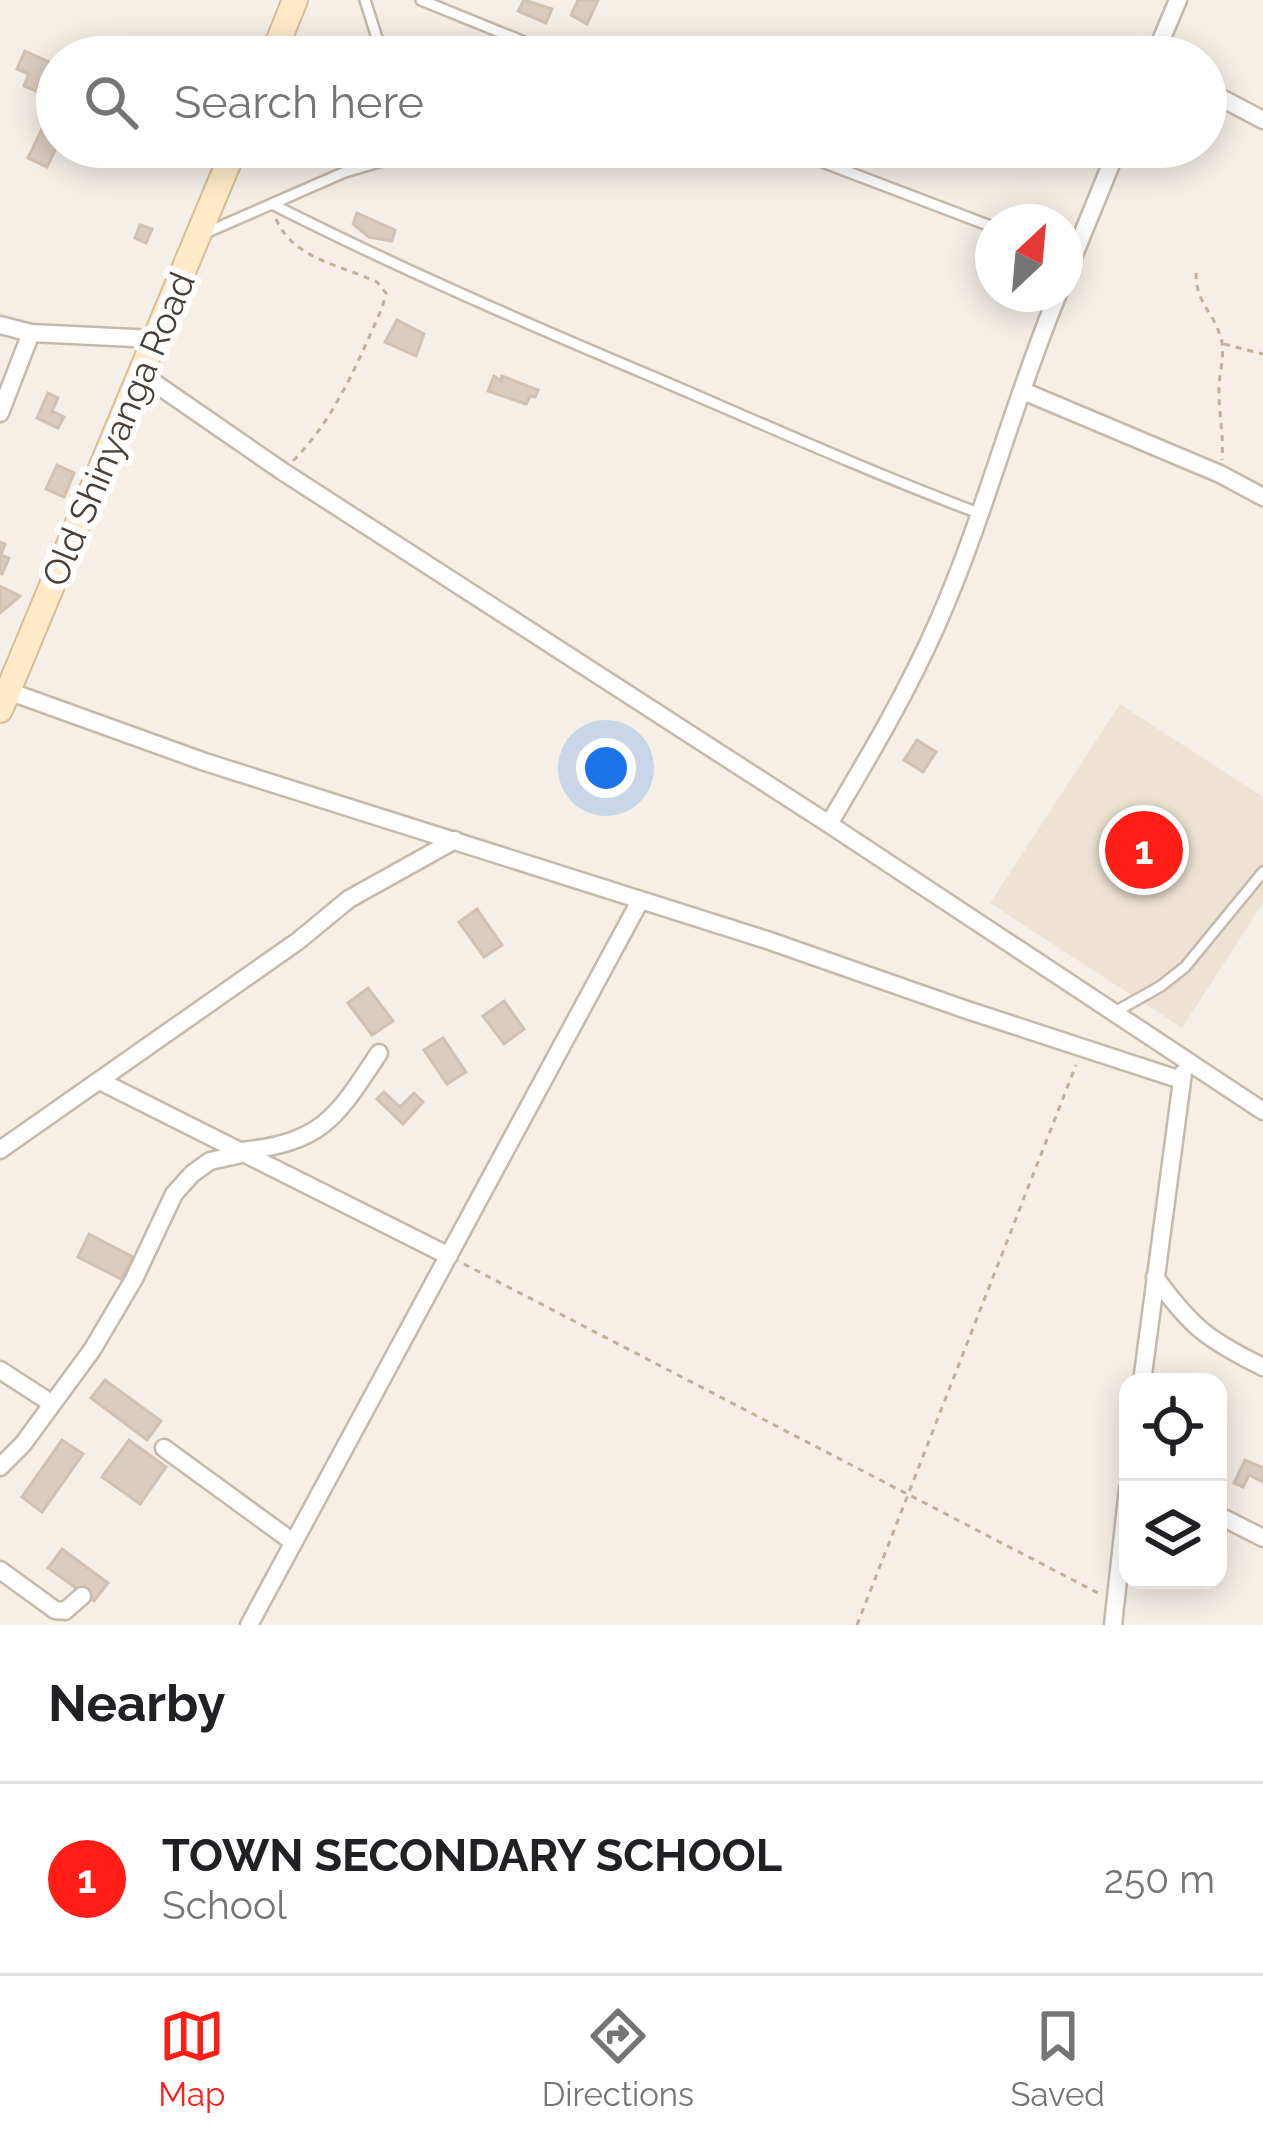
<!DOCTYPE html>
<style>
:root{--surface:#fff;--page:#f2f2f2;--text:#202124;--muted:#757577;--line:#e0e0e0;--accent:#ff1d15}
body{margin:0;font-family:Raleway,sans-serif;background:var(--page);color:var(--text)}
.controls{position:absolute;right:36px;bottom:36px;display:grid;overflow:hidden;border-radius:24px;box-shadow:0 6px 30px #0003}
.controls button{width:108px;height:108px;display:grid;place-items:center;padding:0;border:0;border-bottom:3px solid var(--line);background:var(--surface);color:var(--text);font:60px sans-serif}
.compass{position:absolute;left:975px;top:204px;width:108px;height:108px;border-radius:50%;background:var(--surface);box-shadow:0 6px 30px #0003;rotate:26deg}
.you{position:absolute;left:606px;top:768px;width:42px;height:42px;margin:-30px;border:9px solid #fff;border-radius:50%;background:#1a73e8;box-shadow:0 0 0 18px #1a73e833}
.badge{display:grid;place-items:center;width:78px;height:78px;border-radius:50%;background:var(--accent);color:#fff;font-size:39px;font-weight:700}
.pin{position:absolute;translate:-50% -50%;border:6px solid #fff;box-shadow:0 3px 12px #0006}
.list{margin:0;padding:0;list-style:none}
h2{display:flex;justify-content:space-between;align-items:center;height:156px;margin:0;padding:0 48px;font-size:51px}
h2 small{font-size:39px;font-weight:400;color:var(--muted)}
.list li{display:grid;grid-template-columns:78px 1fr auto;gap:36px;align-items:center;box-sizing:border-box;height:192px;padding:0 48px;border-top:3px solid var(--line)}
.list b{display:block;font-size:45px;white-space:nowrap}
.list p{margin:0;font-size:39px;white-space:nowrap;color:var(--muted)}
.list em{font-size:39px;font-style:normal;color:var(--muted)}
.icon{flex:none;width:66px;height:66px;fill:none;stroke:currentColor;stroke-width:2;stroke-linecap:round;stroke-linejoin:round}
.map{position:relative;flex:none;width:1263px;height:1625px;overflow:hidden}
.search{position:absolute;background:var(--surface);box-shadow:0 6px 30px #0003;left:36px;right:36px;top:36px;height:132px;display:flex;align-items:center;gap:30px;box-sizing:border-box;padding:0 42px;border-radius:66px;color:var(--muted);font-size:45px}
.sheet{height:348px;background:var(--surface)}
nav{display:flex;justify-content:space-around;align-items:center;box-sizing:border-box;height:168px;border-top:3px solid var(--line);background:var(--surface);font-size:33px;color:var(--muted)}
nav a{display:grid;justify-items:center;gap:6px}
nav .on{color:var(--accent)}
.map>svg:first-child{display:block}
.education{fill:#eee3d2}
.building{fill:#dacdc0;stroke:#d2c1b0;stroke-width:3}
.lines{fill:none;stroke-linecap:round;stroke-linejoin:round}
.lane-casing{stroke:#c4b9ad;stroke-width:14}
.street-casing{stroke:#c4b9ad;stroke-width:21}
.secondary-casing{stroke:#d6be97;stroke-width:28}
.path{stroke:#c3b09b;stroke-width:3;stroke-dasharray:6 6;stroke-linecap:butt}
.lane{stroke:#fff;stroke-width:9}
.street{stroke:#fff;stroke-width:16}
.secondary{stroke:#ffebc8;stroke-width:24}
.labels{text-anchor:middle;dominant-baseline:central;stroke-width:12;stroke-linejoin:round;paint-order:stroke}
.street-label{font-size:36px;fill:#493f36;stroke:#fff}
</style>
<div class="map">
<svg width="1263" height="1625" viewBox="0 0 1263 1625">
<rect width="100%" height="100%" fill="#f5efe8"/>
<!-- education -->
<path class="education" d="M1120,704L1263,797V903L1182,1028L990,903Z"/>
<!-- building -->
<path class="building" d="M524,0L552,9L546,23L518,11Z
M578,0H598L587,24L571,15Z
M25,51L49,62L36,91L24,86L29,74L17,69Z
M49,126L57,130V147H62L61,150L56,148L47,167L28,158L42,129L47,132Z
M357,213L395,230L392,241L369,237L353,224Z
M140,225L152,229L146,243L135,238Z
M397,320L424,334L416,356L385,342Z
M494,376L501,381L502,376L538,390L535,397L530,396L526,404L488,391Z
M48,393L58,398L52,411L64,417L58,428L37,418Z
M57,465L74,473L64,497L46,489Z
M0,542L5,544L1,555L9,558L2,574L0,573Z
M0,586L20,596L0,613Z
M917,740L936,752L923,772L904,760Z
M477,909L502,945L484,957L459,922Z
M368,988L393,1021L372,1035L348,1003Z
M504,1001L524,1029L504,1044L483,1016Z
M443,1038L466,1072L447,1084L424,1050Z
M384,1092L400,1107L414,1093L423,1102L403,1124L377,1099Z
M89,1234L133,1257L121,1279L78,1257Z
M105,1380L161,1421L147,1440L91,1398Z
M62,1440L83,1454L42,1512L22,1497Z
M129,1440L166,1467L140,1504L102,1477Z
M1245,1460L1263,1468V1482L1249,1475L1243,1487L1234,1483Z
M62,1549L108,1583L94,1601L48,1568Z"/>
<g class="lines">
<defs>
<path id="lane" d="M365,0L383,57
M421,0L561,57
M783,147L993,227
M272,204C398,268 528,324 658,379C765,425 872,473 981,514
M203,234L345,172L396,157L405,147
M1113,1013L1161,986L1185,967L1263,872"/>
<path id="street" d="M1154,57L1178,0
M1206,90L1263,120
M1065,277L1118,147
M0,325L31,333L155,339
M140,373L282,471L829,824L1263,1111
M1023,391L1220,474L1263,497
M0,413L31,333
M8,691L205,762L767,940L964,1009L1181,1080
M829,824C868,758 907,693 938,622C985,515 1013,402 1058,294
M100,1081L449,1256
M0,1150L298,941L349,899L455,840
M242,1151C323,1142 336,1118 379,1053
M1155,1277C1191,1327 1208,1340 1263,1367
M0,1370L51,1403
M1142,1382L1183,1073
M164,1448L293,1542
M0,1467L23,1444L92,1350L134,1279L174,1194L192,1174L210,1161L242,1154
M1218,1515L1263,1538
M0,1570L55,1610L65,1611L82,1596
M249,1625L640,901
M1113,1625L1128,1489"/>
<path id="secondary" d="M272,57L295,0
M0,710L235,147"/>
</defs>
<!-- lane casing -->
<use href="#lane" class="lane-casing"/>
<!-- street casing -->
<use href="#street" class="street-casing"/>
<!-- secondary casing -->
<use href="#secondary" class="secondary-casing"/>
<!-- path -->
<path class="path" d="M276,219C293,259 341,265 377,282L386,293L382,308C358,362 335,419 292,462
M1196,273C1196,303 1212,310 1220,335C1227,353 1218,374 1219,393C1219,416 1224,437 1222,460
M1224,344L1263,354
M464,1264L1100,1594
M857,1625L1076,1065"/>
<!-- lane -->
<use href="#lane" class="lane"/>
<!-- street -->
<use href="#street" class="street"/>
<!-- secondary -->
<use href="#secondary" class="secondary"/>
</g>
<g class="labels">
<!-- street labels -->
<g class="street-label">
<text transform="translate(118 429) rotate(-67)">Old Shinyanga Road</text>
</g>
</g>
</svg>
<div class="controls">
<button><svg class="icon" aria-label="locate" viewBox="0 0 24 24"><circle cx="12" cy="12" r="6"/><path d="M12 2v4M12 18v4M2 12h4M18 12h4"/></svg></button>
<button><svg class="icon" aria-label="layers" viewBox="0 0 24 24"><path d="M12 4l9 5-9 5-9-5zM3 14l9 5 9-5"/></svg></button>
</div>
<svg class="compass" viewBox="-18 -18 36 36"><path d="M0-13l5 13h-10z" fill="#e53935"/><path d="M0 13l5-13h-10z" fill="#757577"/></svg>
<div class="you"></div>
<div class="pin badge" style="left:1144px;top:850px">1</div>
<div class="search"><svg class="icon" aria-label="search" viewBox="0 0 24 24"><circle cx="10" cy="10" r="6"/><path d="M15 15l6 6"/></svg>Search here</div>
</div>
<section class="sheet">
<h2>Nearby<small></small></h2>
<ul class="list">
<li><span class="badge">1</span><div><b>TOWN SECONDARY SCHOOL</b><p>School</p></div><em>250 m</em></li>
</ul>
</section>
<nav>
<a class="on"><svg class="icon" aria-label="map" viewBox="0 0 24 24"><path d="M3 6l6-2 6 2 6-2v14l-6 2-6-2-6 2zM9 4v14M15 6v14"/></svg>Map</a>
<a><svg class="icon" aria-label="directions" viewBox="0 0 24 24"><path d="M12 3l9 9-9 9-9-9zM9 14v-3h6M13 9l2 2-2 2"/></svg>Directions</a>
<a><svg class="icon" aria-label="saved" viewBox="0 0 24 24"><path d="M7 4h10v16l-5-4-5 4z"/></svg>Saved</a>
</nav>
